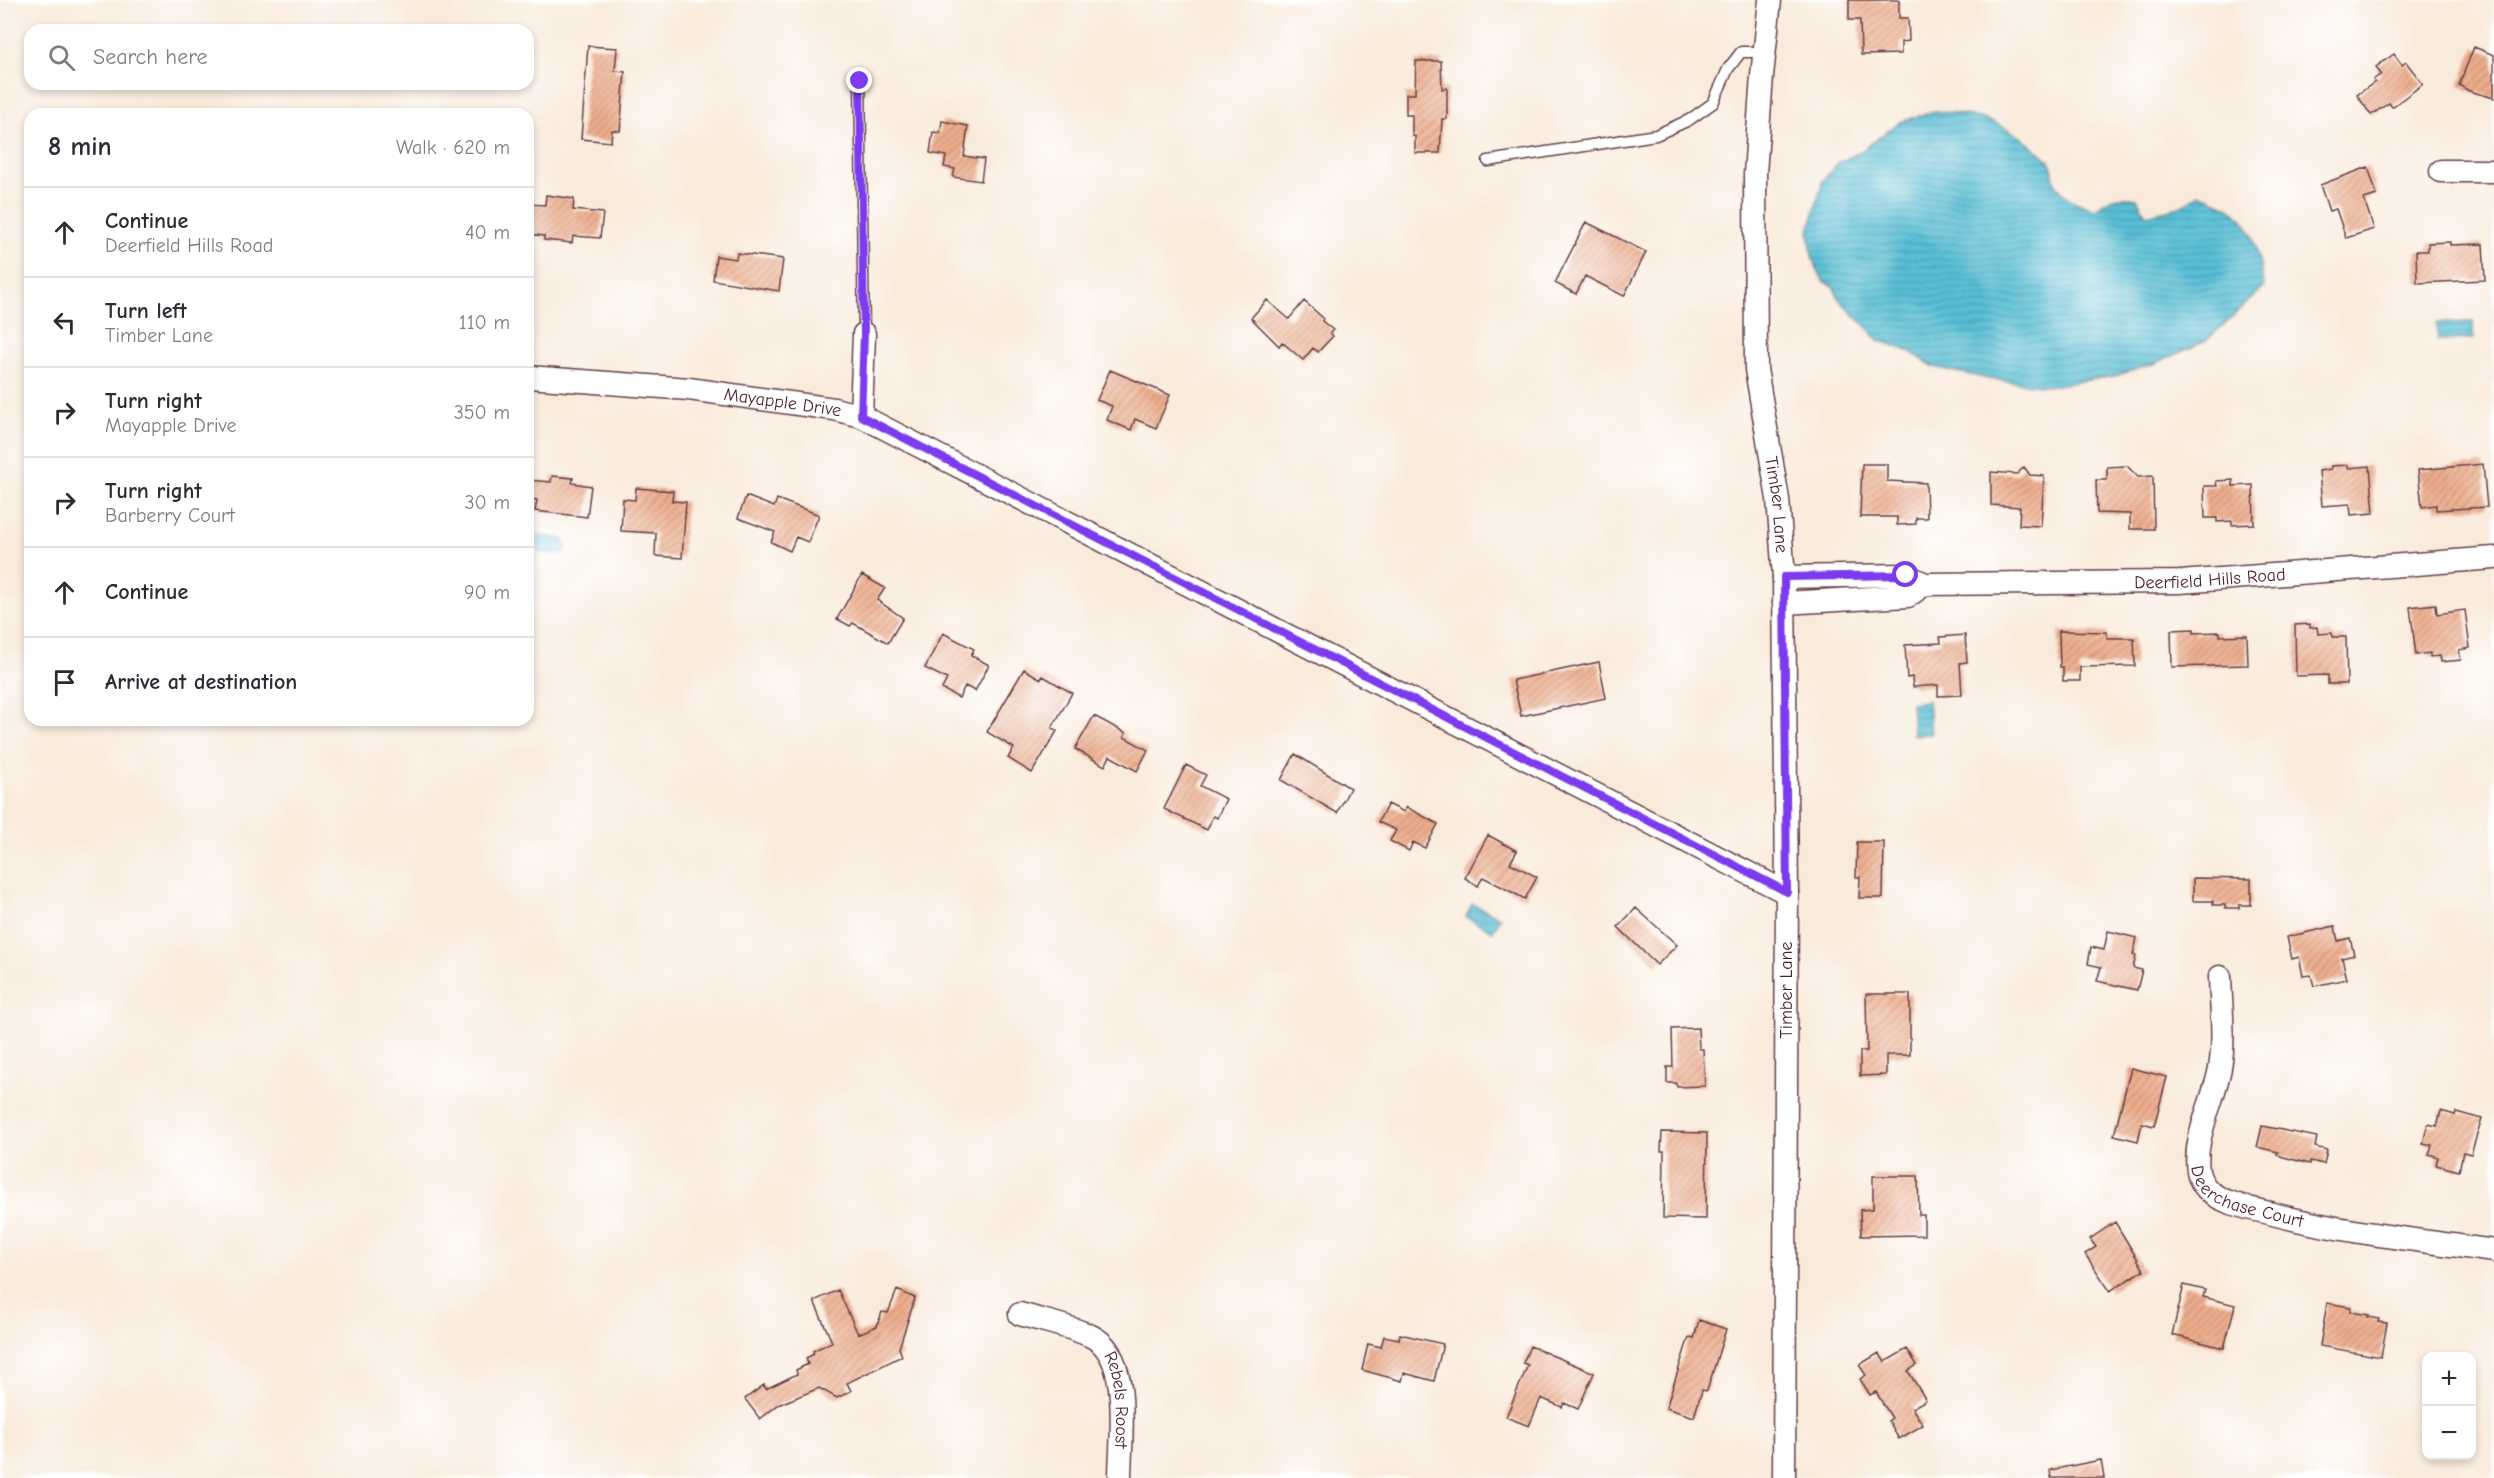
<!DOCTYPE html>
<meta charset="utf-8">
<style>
:root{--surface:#fff;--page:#f2f2f3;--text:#2b2b33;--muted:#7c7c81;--line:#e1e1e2}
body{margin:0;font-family:"Comic Neue",sans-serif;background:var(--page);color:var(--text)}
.controls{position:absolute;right:18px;bottom:18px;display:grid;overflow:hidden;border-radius:12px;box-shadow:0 3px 9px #0003}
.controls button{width:54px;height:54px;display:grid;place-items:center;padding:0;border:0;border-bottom:2px solid var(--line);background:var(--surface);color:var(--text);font:30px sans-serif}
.stop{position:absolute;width:18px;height:18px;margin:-14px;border:4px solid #7c3aed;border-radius:50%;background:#fff}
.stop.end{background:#7c3aed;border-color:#fff;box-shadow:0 2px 6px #0008}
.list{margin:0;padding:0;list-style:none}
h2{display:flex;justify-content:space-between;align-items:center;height:78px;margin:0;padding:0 24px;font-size:26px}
h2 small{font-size:20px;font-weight:400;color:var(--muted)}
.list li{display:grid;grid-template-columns:39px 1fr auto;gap:18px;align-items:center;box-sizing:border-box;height:90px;padding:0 24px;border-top:2px solid var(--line)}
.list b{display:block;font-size:22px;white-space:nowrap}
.list p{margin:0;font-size:20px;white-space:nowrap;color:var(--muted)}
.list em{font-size:20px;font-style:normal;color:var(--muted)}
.icon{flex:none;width:33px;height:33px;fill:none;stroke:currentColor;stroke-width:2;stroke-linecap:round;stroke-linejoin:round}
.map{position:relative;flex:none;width:2494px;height:1478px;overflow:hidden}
.search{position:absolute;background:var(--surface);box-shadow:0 3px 9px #0003;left:24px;top:24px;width:510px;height:66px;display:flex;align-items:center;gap:15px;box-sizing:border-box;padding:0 21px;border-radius:18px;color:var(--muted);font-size:22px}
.panel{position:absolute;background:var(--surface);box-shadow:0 3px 9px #0003;left:24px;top:108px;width:510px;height:618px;border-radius:18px}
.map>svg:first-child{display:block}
.water{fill:url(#water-rules);stroke:#527080;stroke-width:1.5}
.building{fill:url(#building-hatch)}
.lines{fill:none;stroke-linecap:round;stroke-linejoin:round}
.lane-casing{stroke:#643e45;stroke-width:13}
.street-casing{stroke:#643e45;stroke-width:25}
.lane{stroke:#fff;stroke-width:10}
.street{stroke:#fff;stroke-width:22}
.route{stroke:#7c3aed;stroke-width:8}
.labels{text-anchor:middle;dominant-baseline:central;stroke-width:4.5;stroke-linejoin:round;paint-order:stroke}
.street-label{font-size:18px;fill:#4a1f2b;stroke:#fff}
</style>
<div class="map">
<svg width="2494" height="1478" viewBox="0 0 2494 1478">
<defs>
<pattern id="water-rules" width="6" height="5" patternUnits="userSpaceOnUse" patternTransform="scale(1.5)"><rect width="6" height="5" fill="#59c0d6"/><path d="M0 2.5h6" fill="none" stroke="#4c9bae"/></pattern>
<pattern id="building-hatch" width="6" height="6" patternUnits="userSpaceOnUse" patternTransform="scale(1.5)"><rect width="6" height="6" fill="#eeae8d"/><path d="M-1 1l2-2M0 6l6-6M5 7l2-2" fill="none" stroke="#c38d73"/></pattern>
</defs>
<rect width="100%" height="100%" fill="#fff"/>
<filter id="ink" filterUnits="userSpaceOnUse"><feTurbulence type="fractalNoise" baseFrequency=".0167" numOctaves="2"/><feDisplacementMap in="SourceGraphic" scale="12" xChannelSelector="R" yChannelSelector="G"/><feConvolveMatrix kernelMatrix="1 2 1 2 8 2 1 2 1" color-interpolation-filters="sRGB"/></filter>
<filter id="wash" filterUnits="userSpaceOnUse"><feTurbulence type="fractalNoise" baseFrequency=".008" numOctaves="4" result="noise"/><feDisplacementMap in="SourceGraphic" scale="24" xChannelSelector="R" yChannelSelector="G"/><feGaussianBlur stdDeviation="1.35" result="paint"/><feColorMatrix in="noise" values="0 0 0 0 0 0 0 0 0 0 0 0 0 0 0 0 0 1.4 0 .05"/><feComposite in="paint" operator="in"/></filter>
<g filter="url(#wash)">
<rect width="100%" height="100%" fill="#f9ebdb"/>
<!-- water -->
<path class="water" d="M1934,111C1975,116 1999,118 2032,146C2037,150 2045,155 2049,161C2054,168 2052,175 2055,182C2063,199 2080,205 2096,209C2110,197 2119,195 2137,198L2146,215L2180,207L2199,194C2255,213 2254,236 2264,287L2206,341L2153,364L2115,376L2049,386L1989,379L1934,367L1911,352L1879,340L1839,299L1833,286L1823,281L1812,257L1809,231L1823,180L1838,163L1858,153L1900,122Z
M2473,322V339L2438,340L2437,323Z
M540,536L563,539L566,549L564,553H542L538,550L536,539Z
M1928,701L1931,734L1913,735L1911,703Z
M1472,904L1500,917L1493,931L1466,917Z"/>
<g id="blocks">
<!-- building -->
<path class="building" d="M1849,0H1899V18H1908L1909,41L1901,42V54L1861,55L1860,20H1849Z
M588,46L617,48L615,71L625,72L620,131L612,130L611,142L581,139Z
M2474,47L2494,55V98L2469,91L2459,85Z
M2394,54L2402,65L2406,62L2423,84L2392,107L2389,103L2371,115L2357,95L2375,82L2373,80L2381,74L2376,67Z
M1416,61H1441L1442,89L1447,88V119H1442L1440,153H1415V136H1412V115H1406V94H1415Z
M942,121L968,126L964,156L984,159L981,181L953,177L955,169L944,167L946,156L930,153L933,132L940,133Z
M2368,167L2377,195L2364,199L2374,229L2346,238L2336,209L2329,211L2320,185Z
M546,195L574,199L573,210L603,213L600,238L573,236L572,243L544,240V236L528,234V204L545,205Z
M1586,222L1646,252L1624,296L1585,276L1576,294L1555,283Z
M2450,242V245L2483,244L2485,280L2417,283L2416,251H2428V243Z
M737,253L783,259L779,291L713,280L716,256L736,259Z
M1267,300L1289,319L1304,301L1323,318L1322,321L1333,330L1330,333L1333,336L1318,352L1313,348L1303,360L1282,342L1279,346L1251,318Z
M1110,370L1170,395L1156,428L1135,419L1131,430L1107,420L1112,406L1097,400Z
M1862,464H1887V481L1926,483L1927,518H1916V524L1897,525V517H1860Z
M2483,464L2487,507L2436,510V505L2422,507L2418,470Z
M2348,465V468L2370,466L2374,513L2351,515L2350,504L2322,506L2319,471L2331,469V466Z
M2127,466L2138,477L2153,476L2154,529H2130V514L2097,513L2096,480H2107V467Z
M2024,467L2030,475L2044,476L2041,526L2019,525L2020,507L1991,505V472L2017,474Z
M552,476L573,478L572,483L591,486L587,517L535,511L537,500L528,499V480L551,482Z
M2233,480V486L2253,485L2254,524L2232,525V521L2217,522V518H2205L2204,486H2217L2216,481Z
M636,488L673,491L672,501L686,502L682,558L655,556L656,533L621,531L623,499L635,500Z
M746,496L774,507L777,499L819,515L808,542L796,537L790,551L771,542L775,532L738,518Z
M862,575L885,588L877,600L903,618L888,643L853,623L850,626L837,619Z
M2436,604L2437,614L2465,610L2470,648L2459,650L2461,660L2441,662L2440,656L2430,657V653L2416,655L2410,607Z
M2310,624V628L2317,627L2318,634L2332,633L2333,637H2346L2347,684H2328V675L2296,676L2295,625Z
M2194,629V633L2220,632V636L2247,635L2248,665L2172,667L2171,630Z
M2059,631L2107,632V638H2134L2135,666L2080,667V681H2063V667H2060Z
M943,633L974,649L971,655L989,665L975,691L965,686L959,698L942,689L947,679L925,668Z
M1965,635L1967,662L1960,663L1962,695L1938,696V685L1913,687L1912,677L1907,678L1905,645L1941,643L1940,637Z
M1599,662L1606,698L1521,716L1513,680Z
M1024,669L1041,679L1043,676L1072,693L1052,728L1057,731L1032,773L1008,758L1014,748L987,732Z
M1094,716L1126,733L1124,737L1148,750L1137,771L1110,756L1105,766L1075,749Z
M1295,754L1350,788L1337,813L1281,780Z
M1186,765L1206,775L1200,786L1226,799L1217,818L1213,816L1207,830L1164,809Z
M1388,804L1404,812L1406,807L1438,824L1425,848L1413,842L1409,851L1390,841L1396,830L1378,822Z
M1488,835L1517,851L1510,863L1537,877L1525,899L1483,877L1478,886L1465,878Z
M1857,842H1884L1883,898H1859L1860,877H1856Z
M2193,878L2251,879V905H2239V908H2225V905H2213V901H2193Z
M1636,908L1677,945L1657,965L1618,927Z
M2335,926L2338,941L2350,938L2354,955L2342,958L2347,979L2314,986L2311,975L2303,976L2299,957L2292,959L2287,937Z
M2108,931L2137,938L2133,955L2136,956L2133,968L2142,970L2137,990L2097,981L2101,967L2088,964L2091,947L2104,950Z
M1866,994H1910V1055H1886V1075L1860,1076V1051H1867Z
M1698,1028L1699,1049H1703L1705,1086L1677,1087L1676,1083H1667V1067H1673L1672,1029Z
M2131,1068L2167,1077L2154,1126L2142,1123L2138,1141L2114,1135Z
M2441,1111L2455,1115L2456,1112L2482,1119L2471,1154L2463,1152L2459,1171L2436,1165L2438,1157L2429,1154L2432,1145L2423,1143L2428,1124L2437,1126Z
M2262,1126L2317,1137L2315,1147L2327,1150L2324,1164L2310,1161V1164L2287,1158L2277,1155L2278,1152L2257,1147Z
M1662,1132L1707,1133L1706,1219L1663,1218L1664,1151H1661Z
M1873,1176H1918L1919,1215H1924V1235L1861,1236L1860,1210L1873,1209Z
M2115,1222L2144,1270L2110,1291L2085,1254L2096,1247L2090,1239Z
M2184,1285L2205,1290L2203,1297L2235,1305L2224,1348L2172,1335Z
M838,1290L858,1334L877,1326L882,1312L888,1313L897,1290L915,1298L899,1348L902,1356L847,1383L851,1391L837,1398L819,1388L778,1405L760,1419L745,1399L764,1385L766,1389L797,1374L796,1370L808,1364L806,1358L814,1354L813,1351L832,1342L814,1301Z
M2327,1303L2351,1307L2350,1312L2369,1315L2368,1317L2379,1319L2378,1322L2387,1323L2381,1357L2320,1346Z
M1699,1320L1726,1329L1707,1391L1702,1390L1694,1417L1666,1408L1688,1340L1690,1337L1694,1338Z
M1400,1334L1443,1344L1434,1381L1404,1373L1402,1381L1362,1370L1368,1344L1381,1347L1384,1336L1399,1339Z
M1530,1346L1594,1373L1578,1409L1564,1403L1562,1407L1541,1398L1529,1426L1506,1417L1528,1365L1523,1363Z
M1907,1349L1917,1365L1908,1371L1926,1400L1912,1408L1923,1425L1899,1439L1888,1421L1892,1418L1876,1392L1870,1395L1860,1379L1866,1375L1859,1365L1879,1353L1885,1362Z
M2101,1460L2104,1478H2051L2050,1470Z"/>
</g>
</g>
<g filter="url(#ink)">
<use href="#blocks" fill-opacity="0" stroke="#643e45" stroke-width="1.5"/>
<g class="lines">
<defs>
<path id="lane" d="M860,81L864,334
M1488,161L1656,135L1689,120L1713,103L1728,69L1741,52H1765"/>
<g id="street">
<path id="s1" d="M1770,0L1762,76L1755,174L1756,369L1778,499L1784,577L1787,893L1784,1478"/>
<path d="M2441,171H2494"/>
<path id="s2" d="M528,377L689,389L834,409L861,416L1787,893"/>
<path d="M861,416L864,334"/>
<path id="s3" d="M1784,577L1906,575L1925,584L2180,582L2494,558"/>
<path d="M1784,603L1908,596L1925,584"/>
<path id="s4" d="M2220,977C2221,1007 2225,1039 2220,1068C2214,1101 2193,1137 2198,1171C2200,1182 2207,1191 2216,1196C2233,1206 2254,1209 2273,1214C2345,1233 2420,1240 2494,1251"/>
<path id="s5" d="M1020,1314C1043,1321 1069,1326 1091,1336C1133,1355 1120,1440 1120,1478"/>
</g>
</defs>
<!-- lane casing -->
<use href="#lane" class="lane-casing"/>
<!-- street casing -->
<use href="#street" class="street-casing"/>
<!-- lane -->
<use href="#lane" class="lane"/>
<!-- street -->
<use href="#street" class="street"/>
</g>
</g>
<g class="lines" filter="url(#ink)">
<!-- route -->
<path class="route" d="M860,81L864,334L861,416L1787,892L1784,577L1906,575"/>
</g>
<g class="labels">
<!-- street labels -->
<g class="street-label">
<text stroke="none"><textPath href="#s2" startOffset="256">Mayapple Drive</textPath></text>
<text stroke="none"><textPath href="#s1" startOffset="507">Timber Lane</textPath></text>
<text stroke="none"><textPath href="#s3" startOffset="428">Deerfield Hills Road</textPath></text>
<text transform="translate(1786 990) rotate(-90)">Timber Lane</text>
<text stroke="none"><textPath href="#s4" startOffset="256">Deerchase Court</textPath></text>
<text stroke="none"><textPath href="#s5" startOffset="148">Rebels Roost</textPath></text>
</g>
</g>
</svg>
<div class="controls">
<button>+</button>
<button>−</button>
</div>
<div class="stop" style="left:1906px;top:575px"></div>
<div class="stop end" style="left:860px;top:81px"></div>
<div class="search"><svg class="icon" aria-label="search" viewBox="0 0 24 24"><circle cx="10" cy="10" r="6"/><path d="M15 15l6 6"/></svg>Search here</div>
<section class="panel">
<h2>8 min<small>Walk · 620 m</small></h2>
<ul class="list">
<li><svg class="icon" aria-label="ahead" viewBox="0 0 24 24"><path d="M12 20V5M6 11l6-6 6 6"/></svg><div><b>Continue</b><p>Deerfield Hills Road</p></div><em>40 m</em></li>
<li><svg class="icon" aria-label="left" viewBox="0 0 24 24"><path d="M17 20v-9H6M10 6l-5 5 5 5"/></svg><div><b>Turn left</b><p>Timber Lane</p></div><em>110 m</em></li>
<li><svg class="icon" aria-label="right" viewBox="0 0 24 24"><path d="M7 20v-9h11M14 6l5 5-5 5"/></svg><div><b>Turn right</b><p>Mayapple Drive</p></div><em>350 m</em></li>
<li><svg class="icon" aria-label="right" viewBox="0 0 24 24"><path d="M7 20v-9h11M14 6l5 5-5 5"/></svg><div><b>Turn right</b><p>Barberry Court</p></div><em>30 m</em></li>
<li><svg class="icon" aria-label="ahead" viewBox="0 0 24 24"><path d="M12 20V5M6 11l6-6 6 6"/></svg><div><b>Continue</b></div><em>90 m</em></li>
<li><svg class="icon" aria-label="arrive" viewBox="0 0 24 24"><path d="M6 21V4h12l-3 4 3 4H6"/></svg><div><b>Arrive at destination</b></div></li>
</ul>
</section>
</div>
